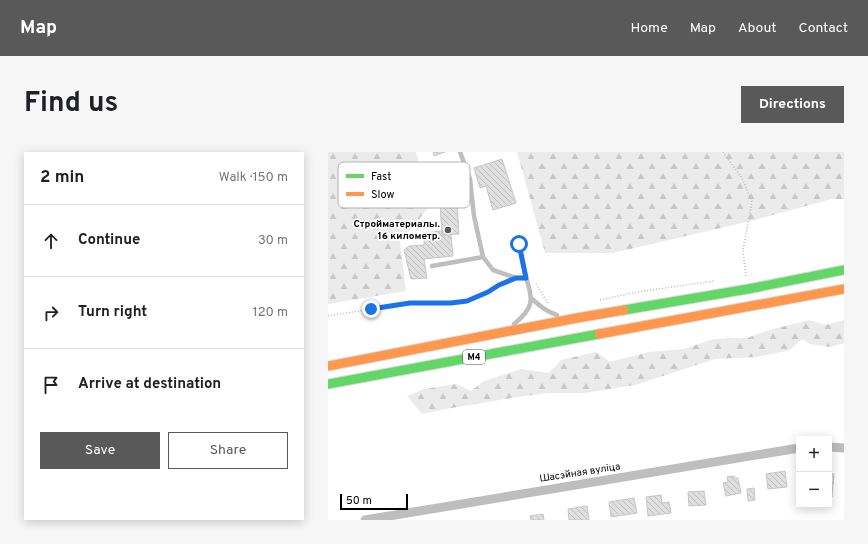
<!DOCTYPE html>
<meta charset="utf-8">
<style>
:root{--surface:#fff;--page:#f6f6f6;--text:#202124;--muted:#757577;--line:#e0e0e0;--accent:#595959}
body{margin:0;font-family:Overpass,sans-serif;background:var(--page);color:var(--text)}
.controls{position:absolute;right:12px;bottom:12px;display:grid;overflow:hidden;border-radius:0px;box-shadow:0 2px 10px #0003}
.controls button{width:36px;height:36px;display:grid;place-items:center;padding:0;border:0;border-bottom:1px solid var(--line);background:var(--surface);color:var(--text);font:20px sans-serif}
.scale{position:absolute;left:12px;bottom:10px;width:68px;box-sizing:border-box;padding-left:4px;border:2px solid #000;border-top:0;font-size:11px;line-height:14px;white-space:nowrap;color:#000;-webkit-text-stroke:3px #fff;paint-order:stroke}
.stop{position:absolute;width:12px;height:12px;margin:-9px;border:3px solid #1a73e8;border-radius:50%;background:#fff}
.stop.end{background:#1a73e8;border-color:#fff;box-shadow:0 1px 4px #0008}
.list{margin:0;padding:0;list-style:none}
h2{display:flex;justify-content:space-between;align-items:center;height:52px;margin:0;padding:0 16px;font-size:17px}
h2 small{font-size:13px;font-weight:400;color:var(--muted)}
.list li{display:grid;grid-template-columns:26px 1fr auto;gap:12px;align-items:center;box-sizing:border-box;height:72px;padding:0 16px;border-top:1px solid var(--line)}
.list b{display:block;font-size:15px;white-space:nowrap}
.list em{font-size:13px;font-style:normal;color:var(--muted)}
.actions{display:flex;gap:8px;padding:12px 16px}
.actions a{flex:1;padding:9px 0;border:1px solid var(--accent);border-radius:0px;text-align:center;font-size:14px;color:var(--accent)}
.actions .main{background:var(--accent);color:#fff}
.icon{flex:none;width:22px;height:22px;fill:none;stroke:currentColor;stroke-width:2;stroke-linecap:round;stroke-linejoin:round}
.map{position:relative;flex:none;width:516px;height:368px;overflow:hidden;border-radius:0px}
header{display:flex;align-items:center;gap:24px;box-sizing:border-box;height:56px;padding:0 20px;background:var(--accent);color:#fff}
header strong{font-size:19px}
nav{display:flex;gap:22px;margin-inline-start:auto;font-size:14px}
.intro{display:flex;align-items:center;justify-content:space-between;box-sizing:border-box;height:96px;padding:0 24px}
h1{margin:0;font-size:28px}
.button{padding:10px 18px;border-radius:0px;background:var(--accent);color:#fff;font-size:14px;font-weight:700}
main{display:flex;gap:24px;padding:0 24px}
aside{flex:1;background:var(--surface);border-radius:0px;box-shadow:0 2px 10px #0003}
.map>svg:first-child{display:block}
.forest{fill:url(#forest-firs)}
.building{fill:url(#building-back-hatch);stroke:#c6c6c6}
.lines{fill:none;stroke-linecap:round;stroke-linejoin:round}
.fast-casing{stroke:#dbdbdb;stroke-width:11}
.slow-casing{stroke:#dbdbdb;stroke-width:11}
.path{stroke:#b9b9b9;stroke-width:1.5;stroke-dasharray:1 2;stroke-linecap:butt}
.lane{stroke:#bebebe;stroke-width:4.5}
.street{stroke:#bebebe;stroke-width:9}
.fast{stroke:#63d668;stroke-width:9}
.slow{stroke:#ff974d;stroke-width:9}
.route{stroke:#1a73e8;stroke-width:5}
.poi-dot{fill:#595959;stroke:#fff;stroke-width:1.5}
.labels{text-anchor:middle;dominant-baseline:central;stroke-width:3.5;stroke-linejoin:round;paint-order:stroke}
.shield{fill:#fff;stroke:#4c4c4c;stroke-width:1}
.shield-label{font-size:9px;font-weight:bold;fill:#000}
.poi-label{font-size:10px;font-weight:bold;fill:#000;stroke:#fff;text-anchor:end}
.street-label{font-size:10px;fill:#000;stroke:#fff}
.key{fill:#fff;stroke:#b2b2b2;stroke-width:1}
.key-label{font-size:11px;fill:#000}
</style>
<header>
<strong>Map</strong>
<nav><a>Home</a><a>Map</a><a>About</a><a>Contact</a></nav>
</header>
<div class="intro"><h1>Find us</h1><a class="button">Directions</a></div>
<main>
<aside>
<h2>2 min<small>Walk · 150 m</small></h2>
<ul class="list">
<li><svg class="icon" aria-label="ahead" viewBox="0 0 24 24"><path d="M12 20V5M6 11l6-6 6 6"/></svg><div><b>Continue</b></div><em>30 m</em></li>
<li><svg class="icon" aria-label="right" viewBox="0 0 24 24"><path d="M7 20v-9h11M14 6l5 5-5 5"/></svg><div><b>Turn right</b></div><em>120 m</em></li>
<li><svg class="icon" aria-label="arrive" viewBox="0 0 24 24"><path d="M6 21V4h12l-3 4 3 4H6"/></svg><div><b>Arrive at destination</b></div></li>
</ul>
<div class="actions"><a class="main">Save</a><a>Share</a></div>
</aside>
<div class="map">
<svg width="516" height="368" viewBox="0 0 516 368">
<defs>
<pattern id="forest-firs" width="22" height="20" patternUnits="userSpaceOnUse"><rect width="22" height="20" fill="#ebebeb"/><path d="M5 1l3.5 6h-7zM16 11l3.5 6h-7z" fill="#c8c8c8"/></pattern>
<pattern id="building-back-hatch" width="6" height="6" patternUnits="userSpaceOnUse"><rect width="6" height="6" fill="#dfdfdf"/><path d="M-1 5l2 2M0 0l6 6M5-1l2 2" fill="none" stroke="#bebebe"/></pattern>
</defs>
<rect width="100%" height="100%" fill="#fff"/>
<!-- forest -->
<path class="forest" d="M0,0H88L102,54L72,90L78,139L0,152Z
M189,0H516V47H504L427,68L285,101H217Z
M481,168L497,173L516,168V191L502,195L482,192L474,187L462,198L429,205L387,207L307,233L257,241H221L189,245L166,249L118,257L94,262L79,244L96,237L128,232L143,239L156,229L193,217L221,221L233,208L268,200L282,210L320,200L356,197L385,187L419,186L441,178Z"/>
<!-- building -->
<path class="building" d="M105,0H117L106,4Z
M174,7L188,51L165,58L158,34L152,36L146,16Z
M129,50L131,82L114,83L112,51Z
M114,79V83H123L125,104L96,107L99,126L83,127L76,98L81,94L96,93V81Z
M457,319L459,335L440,337L438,322Z
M501,322H506L504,345H501Z
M406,324V326H410L413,341L398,344L395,331L400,330L399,325Z
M426,336L427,348L420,349L419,337Z
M376,339L378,353L361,354L360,340Z
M333,343L334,351L341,350L343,361L320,364L318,345Z
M306,346L309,361L283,365L281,350Z
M259,354L261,368H241L240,357Z
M215,362L216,368H203L202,364Z"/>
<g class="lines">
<defs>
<path id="fast" d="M296,158L420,137L516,118
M0,232L271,182"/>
<path id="slow" d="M271,182L516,137
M0,214L249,166L296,158"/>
</defs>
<!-- fast casing -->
<use href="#fast" class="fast-casing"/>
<!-- slow casing -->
<use href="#slow" class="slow-casing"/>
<!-- path -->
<path class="path" d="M395,0L414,26L424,50L415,98L418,125
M208,132L220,151
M272,148L309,140L386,129
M0,164L82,151H123L139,149L160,140L171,133L179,130"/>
<!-- lane -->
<path class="lane" d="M132,0L142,27L146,64L155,105L165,118L188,126H198C206,148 205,157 186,172
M191,92L198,126
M104,114L155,105
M203,146C212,154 219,160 229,163"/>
<!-- street -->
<path class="street" d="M501,295L516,296
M37,368L471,296"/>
<!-- fast -->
<use href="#fast" class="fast"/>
<!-- slow -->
<use href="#slow" class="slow"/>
</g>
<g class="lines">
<!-- route -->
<path class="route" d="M43,157L82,151H123L139,149L160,140L171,133L188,126H198L191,92"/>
</g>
<!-- markers -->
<circle class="poi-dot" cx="120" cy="78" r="4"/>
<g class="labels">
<!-- shield labels -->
<rect class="shield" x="135" y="198" width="22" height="14" rx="3"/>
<g class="shield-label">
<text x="146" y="205">М4</text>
</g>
<!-- poi labels -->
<g class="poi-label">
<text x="112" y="72">Стройматериалы.<tspan x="112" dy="12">16 километр.</tspan></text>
</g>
<!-- street labels -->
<g class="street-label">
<text transform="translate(252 321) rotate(-9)">Шасэйная вуліца</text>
</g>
</g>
<!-- legend -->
<rect x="10" y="10" width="132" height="46" rx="6" class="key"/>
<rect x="18" y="22" width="18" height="4" fill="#63d668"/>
<rect x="18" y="40" width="18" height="4" fill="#ff974d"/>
<g class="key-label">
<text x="43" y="28">Fast</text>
<text x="43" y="46">Slow</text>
</g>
</svg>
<div class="controls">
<button>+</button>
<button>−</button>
</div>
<div class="scale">50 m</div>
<div class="stop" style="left:191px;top:92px"></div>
<div class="stop end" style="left:43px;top:157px"></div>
</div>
</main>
